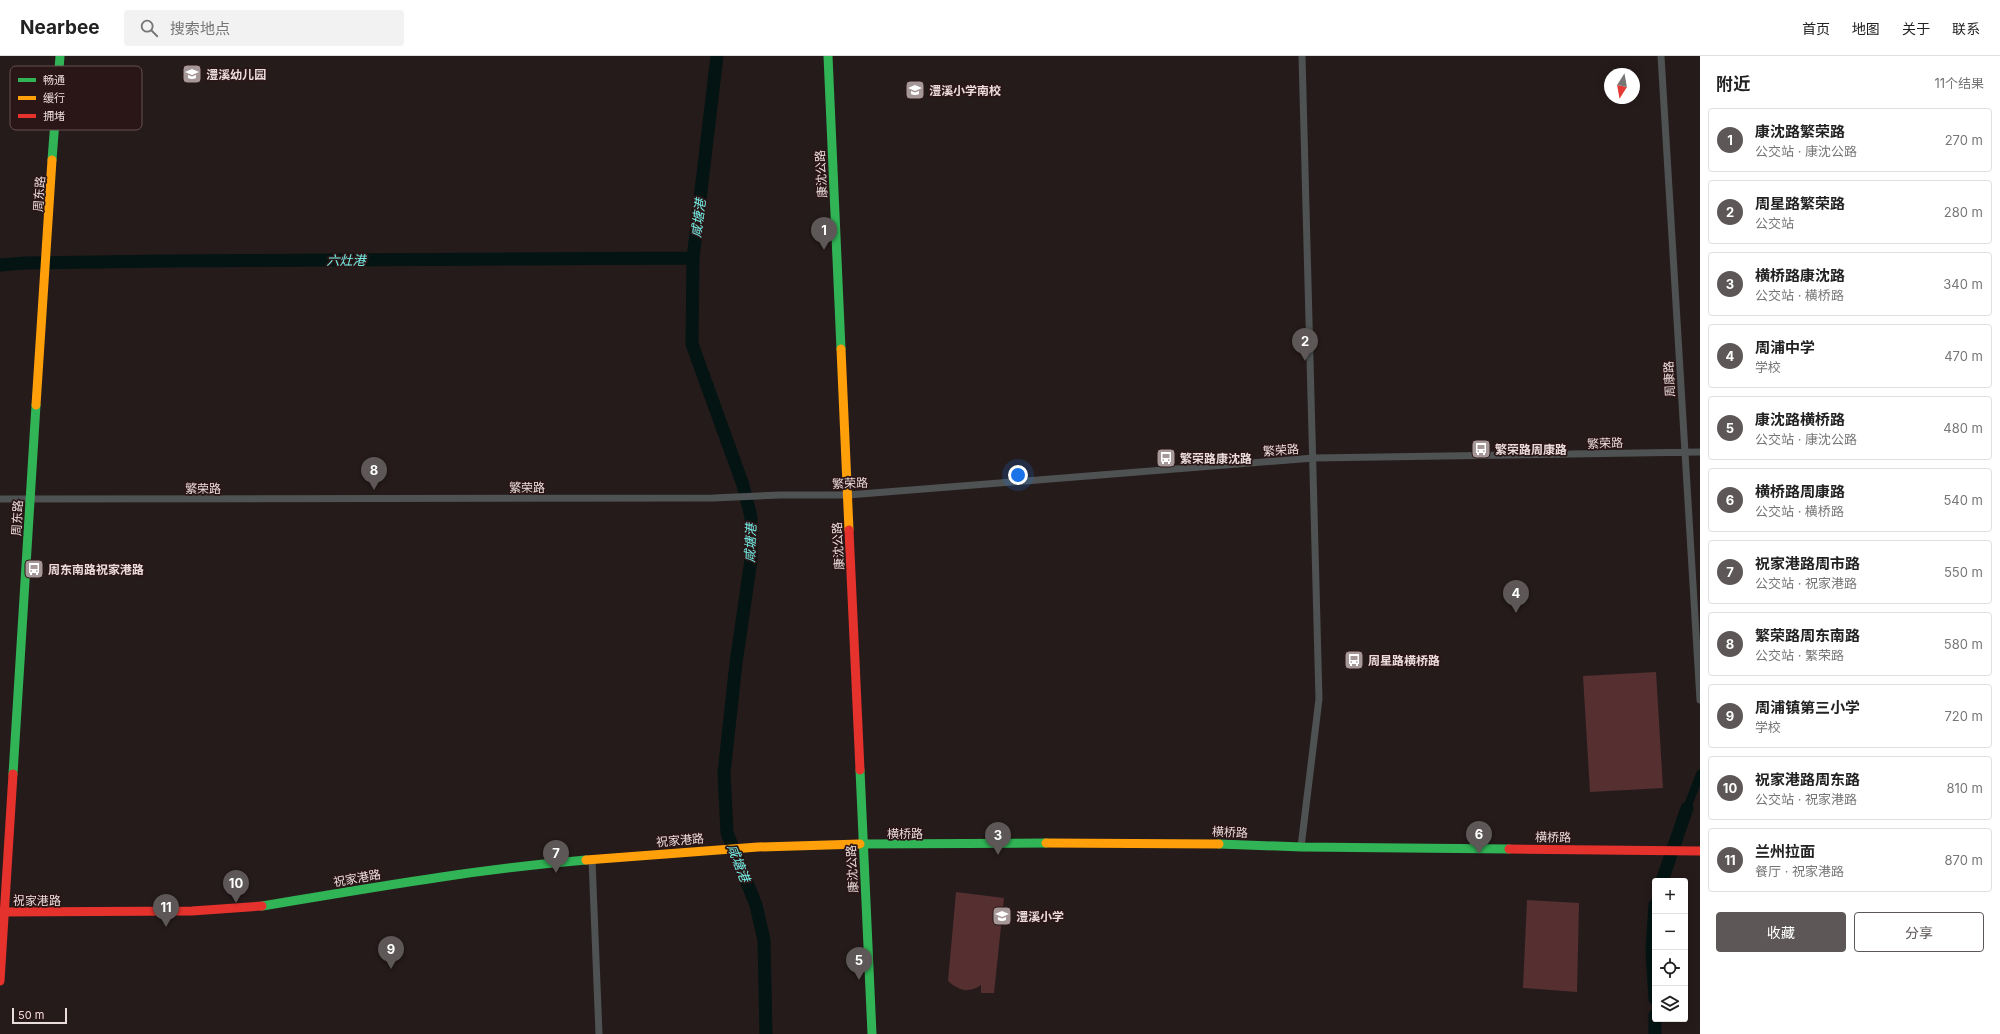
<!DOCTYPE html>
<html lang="zh">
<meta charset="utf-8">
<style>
:root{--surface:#fff;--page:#f2f2f2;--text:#222;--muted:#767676;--line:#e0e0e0;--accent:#5d5757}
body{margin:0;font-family:Inter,"Noto Sans SC",sans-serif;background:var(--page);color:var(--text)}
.controls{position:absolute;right:12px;bottom:12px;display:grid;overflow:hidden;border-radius:4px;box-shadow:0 2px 10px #0003}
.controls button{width:36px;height:36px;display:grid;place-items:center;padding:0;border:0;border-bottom:1px solid var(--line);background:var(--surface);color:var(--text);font:20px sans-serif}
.compass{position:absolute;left:1604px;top:12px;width:36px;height:36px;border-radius:50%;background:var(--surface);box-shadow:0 2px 10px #0003;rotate:191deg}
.scale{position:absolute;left:12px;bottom:10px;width:55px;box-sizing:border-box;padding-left:4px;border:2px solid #ebdcdc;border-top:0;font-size:11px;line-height:14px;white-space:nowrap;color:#ebdcdc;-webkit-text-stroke:3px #2b1617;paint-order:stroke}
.you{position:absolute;left:1018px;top:419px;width:14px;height:14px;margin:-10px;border:3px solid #fff;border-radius:50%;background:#1a73e8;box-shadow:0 0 0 6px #1a73e833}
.badge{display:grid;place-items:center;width:26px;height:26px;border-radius:50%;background:var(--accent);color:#fff;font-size:13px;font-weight:700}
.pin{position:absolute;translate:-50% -33px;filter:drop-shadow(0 1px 2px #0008)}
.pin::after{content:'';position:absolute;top:21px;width:14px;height:12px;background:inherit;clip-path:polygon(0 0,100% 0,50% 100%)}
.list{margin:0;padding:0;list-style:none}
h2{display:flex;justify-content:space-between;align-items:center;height:52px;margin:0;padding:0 16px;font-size:17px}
h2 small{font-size:13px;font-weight:400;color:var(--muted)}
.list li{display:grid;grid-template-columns:26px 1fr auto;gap:12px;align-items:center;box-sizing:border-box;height:64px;margin:0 8px 8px;padding:0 8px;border:1px solid var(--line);border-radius:4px}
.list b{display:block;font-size:15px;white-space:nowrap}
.list p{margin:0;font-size:13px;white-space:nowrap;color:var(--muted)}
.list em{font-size:13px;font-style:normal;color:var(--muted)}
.actions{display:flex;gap:8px;padding:12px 16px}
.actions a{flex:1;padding:9px 0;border:1px solid var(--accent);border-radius:4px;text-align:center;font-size:14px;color:var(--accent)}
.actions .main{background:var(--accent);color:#fff}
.icon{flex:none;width:22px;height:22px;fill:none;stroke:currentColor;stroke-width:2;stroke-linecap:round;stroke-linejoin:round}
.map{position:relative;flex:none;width:1700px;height:978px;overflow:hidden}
header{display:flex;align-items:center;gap:24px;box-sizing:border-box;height:56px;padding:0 20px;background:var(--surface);border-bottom:1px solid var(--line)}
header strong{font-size:19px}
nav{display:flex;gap:22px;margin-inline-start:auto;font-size:14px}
.search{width:280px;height:36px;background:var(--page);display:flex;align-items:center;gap:10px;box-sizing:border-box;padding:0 14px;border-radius:4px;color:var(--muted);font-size:15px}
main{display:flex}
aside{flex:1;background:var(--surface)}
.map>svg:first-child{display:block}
.green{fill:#562f31}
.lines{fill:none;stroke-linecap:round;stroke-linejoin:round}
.canal{stroke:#031412;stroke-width:8}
.river{stroke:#031412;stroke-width:13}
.street{stroke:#4e5252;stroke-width:7}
.fast{stroke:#30b455;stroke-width:9}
.slow{stroke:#ff9f0a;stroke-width:9}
.jam{stroke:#e5322d;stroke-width:9}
.labels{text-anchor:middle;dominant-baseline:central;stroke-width:3.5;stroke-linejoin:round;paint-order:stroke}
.poi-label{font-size:12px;font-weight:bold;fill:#ebdcdc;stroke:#2b1617;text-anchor:start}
.street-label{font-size:12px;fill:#ebdcdc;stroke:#2b1617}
.water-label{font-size:13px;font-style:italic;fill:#73eee5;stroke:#2b1617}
.key{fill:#2b1617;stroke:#655152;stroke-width:1}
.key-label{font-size:11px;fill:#ebdcdc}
</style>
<header>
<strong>Nearbee</strong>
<div class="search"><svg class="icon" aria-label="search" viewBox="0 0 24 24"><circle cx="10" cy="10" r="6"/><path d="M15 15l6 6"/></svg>搜索地点</div>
<nav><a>首页</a><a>地图</a><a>关于</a><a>联系</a></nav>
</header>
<main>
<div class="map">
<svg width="1700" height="978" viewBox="0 0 1700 978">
<rect width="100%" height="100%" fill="#261b1b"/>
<!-- green -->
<path class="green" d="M1656,616L1663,732L1590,736L1583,620Z
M956,836L1004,842L994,937H981V929C969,938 958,934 948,925Z
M1527,844L1579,847L1577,936L1523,932Z"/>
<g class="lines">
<!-- canal -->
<path class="canal" d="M1687,752L1700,718"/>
<!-- river -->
<path class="river" d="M717,0L693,202L692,288L743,429L751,461V504L736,607L724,717L727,777L756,849L764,884L766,978
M0,209L25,207L166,205L693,202
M1662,825L1687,752
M1655,849L1652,895L1655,943
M1655,978V959"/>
<!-- street -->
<path class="street" d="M1661,0L1700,644
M0,443L713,442L780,439H848L1314,402L1700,396
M1301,791L1319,643L1302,0
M592,804L599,978"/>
<!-- fast -->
<path class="fast" d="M828,0L841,293
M52,104L60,0
M860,714L872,978
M13,718L36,349
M860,788L1046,787
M1219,788L1301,791L1509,793
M262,850C370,832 477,813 586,804"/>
<!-- slow -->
<path class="slow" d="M841,293L849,474
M36,349L52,104
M1046,787L1219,788
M586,804L758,791L860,788"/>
<!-- jam -->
<path class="jam" d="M849,474L860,714
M1509,793L1700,795
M0,856L192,855L262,850
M0,925L13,718"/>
</g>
<!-- icons -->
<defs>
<symbol id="school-square" viewBox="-11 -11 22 22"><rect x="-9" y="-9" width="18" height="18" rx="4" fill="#a69898" stroke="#2b1617"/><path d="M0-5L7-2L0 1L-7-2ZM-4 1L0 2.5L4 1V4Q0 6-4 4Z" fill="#fff"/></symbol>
<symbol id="bus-square" viewBox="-11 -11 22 22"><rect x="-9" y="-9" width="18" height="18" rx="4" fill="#a69898" stroke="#2b1617"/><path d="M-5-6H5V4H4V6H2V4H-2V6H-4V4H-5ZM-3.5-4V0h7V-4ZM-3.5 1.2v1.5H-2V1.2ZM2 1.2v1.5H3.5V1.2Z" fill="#fff"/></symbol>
</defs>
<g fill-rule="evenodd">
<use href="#school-square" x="181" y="7" width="22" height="22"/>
<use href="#school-square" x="904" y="23" width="22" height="22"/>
<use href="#bus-square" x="1470" y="382" width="22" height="22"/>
<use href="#bus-square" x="1155" y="391" width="22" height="22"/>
<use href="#bus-square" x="23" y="502" width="22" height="22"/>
<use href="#bus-square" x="1343" y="593" width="22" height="22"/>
<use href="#school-square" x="991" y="849" width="22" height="22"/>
</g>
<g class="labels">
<!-- poi labels -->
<g class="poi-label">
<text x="206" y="18">澧溪幼儿园</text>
<text x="929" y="34">澧溪小学南校</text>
<text x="1495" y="393">繁荣路周康路</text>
<text x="1180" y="402">繁荣路康沈路</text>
<text x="48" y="513">周东南路祝家港路</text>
<text x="1368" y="604">周星路横桥路</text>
<text x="1016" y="860">澧溪小学</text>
</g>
<!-- street labels -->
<g class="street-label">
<text transform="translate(821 118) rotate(-93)">康沈公路</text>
<text transform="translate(39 138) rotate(-86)">周东路</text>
<text transform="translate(1669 323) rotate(-93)">周康路</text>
<text transform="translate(1605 387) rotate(-2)">繁荣路</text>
<text transform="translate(1281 394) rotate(-4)">繁荣路</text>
<text transform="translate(850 427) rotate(-2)">繁荣路</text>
<text x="527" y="431">繁荣路</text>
<text x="203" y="432">繁荣路</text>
<text transform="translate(17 462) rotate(-87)">周东路</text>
<text transform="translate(838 490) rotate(-93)">康沈公路</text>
<text transform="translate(1230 776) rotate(2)">横桥路</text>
<text x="905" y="777">横桥路</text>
<text transform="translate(1553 781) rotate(1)">横桥路</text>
<text transform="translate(680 784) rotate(-5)">祝家港路</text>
<text transform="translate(852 813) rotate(-93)">康沈公路</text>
<text transform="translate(357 822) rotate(-10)">祝家港路</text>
<text x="37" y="844">祝家港路</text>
</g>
<!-- water labels -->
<g class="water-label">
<text transform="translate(698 162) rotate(-83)">咸塘港</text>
<text x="346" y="204">六灶港</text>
<text transform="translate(750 487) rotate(-88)">咸塘港</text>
<text transform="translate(739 807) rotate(69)">咸塘港</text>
</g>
</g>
<!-- legend -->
<rect x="10" y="10" width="132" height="64" rx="6" class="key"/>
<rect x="18" y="22" width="18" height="4" fill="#30b455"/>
<rect x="18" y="40" width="18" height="4" fill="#ff9f0a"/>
<rect x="18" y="58" width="18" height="4" fill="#e5322d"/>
<g class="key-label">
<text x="43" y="28">畅通</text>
<text x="43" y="46">缓行</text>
<text x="43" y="64">拥堵</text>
</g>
</svg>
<div class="controls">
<button>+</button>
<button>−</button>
<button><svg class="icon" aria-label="locate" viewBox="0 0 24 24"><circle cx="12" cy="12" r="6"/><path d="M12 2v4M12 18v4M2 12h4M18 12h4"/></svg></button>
<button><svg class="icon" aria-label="layers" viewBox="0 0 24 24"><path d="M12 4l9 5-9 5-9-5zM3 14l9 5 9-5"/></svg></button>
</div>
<svg class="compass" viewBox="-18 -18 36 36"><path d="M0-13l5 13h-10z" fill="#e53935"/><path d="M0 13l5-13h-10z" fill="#767676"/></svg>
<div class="scale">50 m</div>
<div class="you"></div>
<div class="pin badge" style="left:824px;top:194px">1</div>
<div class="pin badge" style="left:1305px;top:305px">2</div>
<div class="pin badge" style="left:998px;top:799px">3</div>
<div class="pin badge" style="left:1516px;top:557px">4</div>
<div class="pin badge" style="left:859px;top:924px">5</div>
<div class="pin badge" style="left:1479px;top:798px">6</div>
<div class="pin badge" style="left:556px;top:817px">7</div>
<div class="pin badge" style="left:374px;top:434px">8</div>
<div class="pin badge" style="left:391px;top:913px">9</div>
<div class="pin badge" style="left:236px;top:847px">10</div>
<div class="pin badge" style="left:166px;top:871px">11</div>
</div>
<aside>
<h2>附近<small>11个结果</small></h2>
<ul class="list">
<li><span class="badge">1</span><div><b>康沈路繁荣路</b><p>公交站 · 康沈公路</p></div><em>270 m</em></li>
<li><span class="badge">2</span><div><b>周星路繁荣路</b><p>公交站</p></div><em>280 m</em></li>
<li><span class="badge">3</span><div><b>横桥路康沈路</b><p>公交站 · 横桥路</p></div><em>340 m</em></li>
<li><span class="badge">4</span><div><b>周浦中学</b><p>学校</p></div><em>470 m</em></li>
<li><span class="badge">5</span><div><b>康沈路横桥路</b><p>公交站 · 康沈公路</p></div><em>480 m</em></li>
<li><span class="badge">6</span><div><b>横桥路周康路</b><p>公交站 · 横桥路</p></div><em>540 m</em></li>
<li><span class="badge">7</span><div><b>祝家港路周市路</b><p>公交站 · 祝家港路</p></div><em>550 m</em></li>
<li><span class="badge">8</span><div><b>繁荣路周东南路</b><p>公交站 · 繁荣路</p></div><em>580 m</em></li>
<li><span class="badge">9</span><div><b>周浦镇第三小学</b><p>学校</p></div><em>720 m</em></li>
<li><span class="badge">10</span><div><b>祝家港路周东路</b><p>公交站 · 祝家港路</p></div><em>810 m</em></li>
<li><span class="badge">11</span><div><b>兰州拉面</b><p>餐厅 · 祝家港路</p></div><em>870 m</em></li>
</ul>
<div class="actions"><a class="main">收藏</a><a>分享</a></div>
</aside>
</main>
